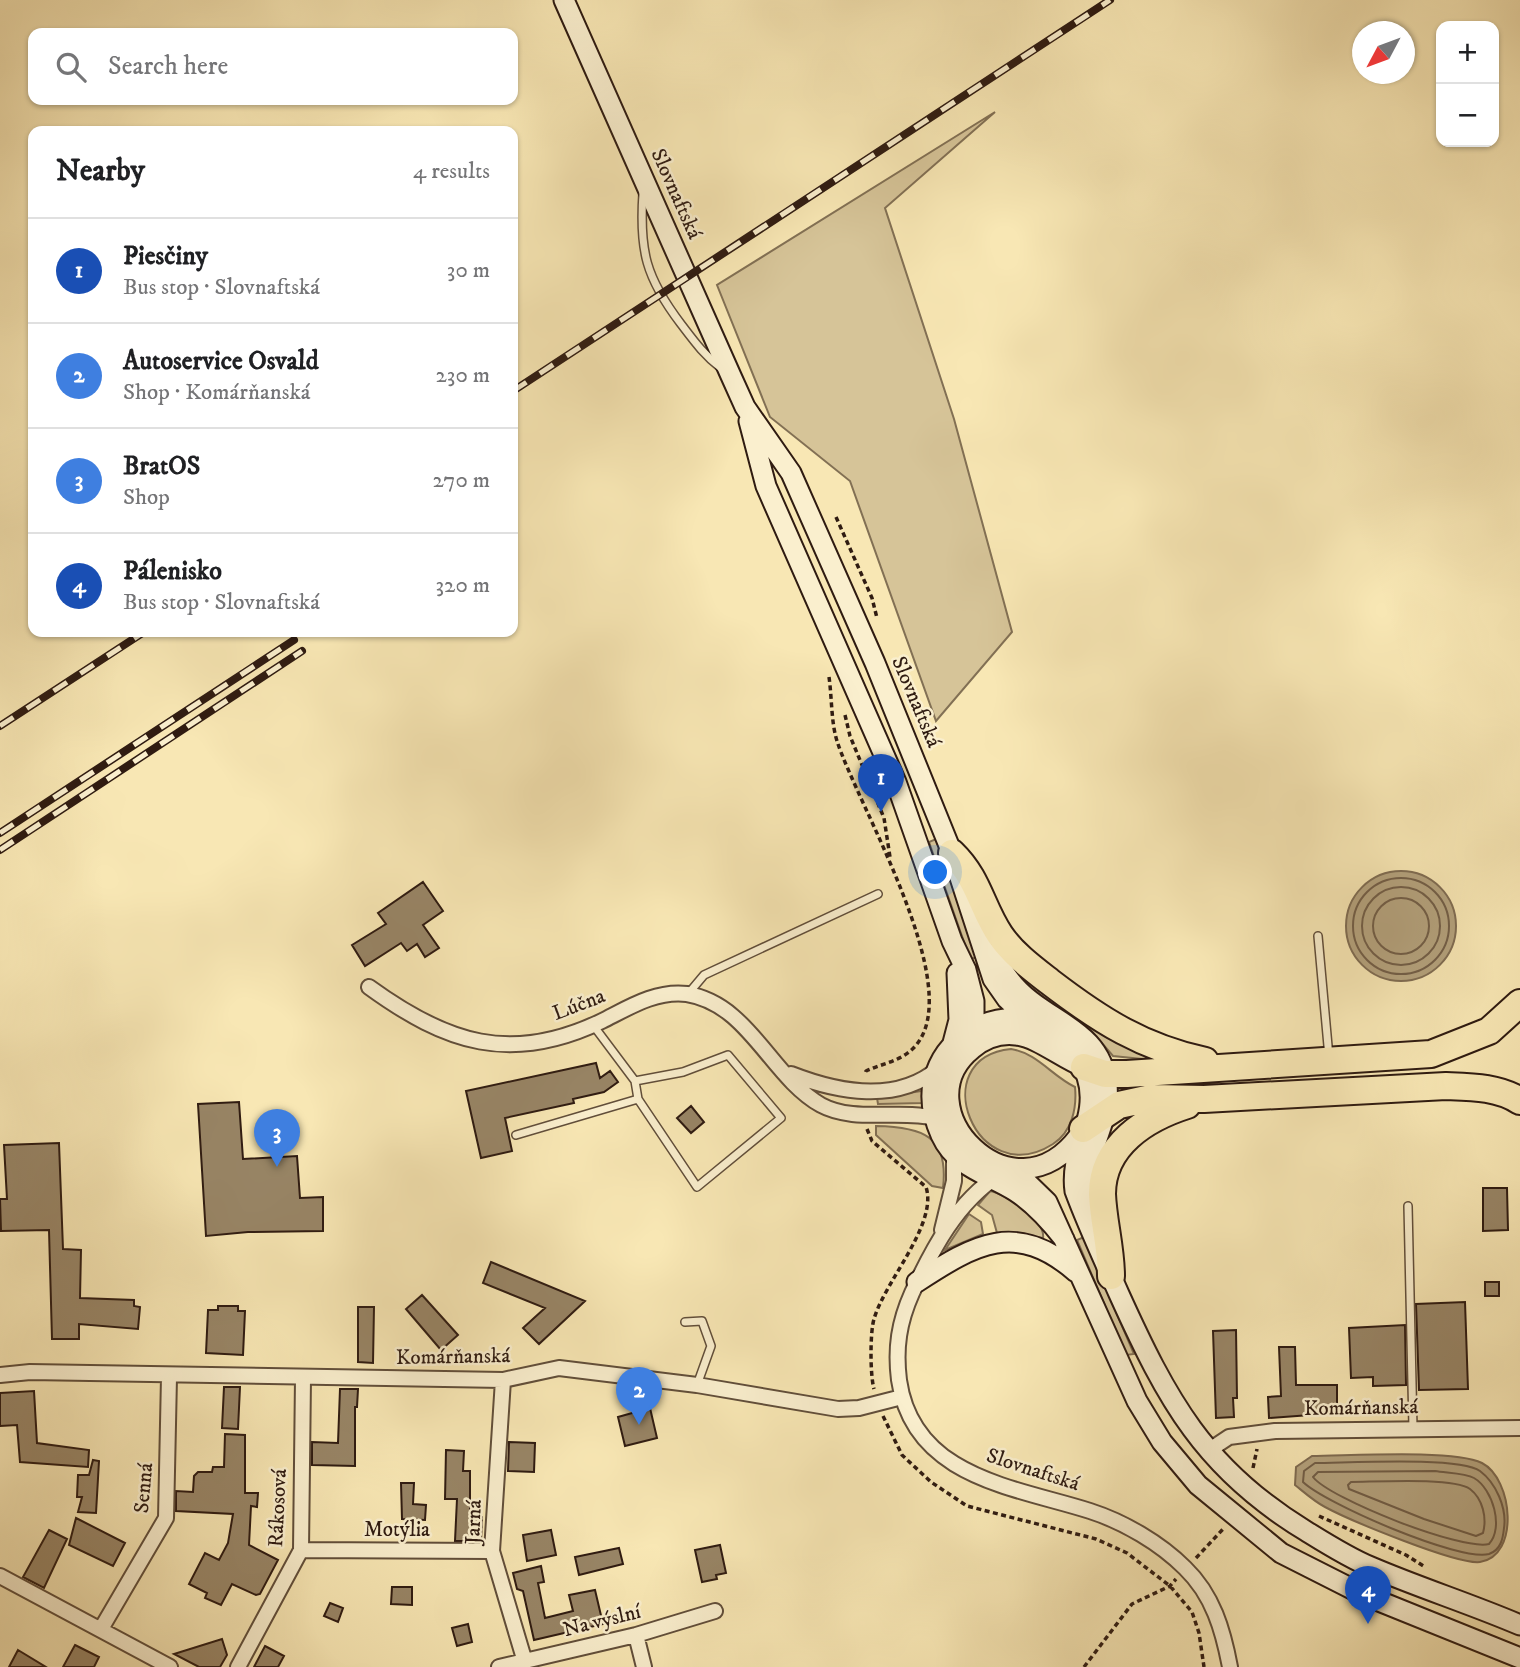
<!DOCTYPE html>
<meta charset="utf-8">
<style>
:root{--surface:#fff;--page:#f2f2f2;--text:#202124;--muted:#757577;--line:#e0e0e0;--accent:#8f2418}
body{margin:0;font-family:"IM FELL DW Pica",serif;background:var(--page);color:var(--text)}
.controls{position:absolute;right:21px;top:21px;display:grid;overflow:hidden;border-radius:14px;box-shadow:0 2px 5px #0004}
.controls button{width:63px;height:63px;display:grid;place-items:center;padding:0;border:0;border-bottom:2px solid var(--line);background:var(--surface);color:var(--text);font:35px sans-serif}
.compass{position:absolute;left:1352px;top:21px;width:63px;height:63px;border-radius:50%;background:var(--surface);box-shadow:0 2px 5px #0004;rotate:229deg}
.you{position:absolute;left:936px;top:873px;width:24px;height:24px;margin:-18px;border:5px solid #fff;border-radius:50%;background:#1a73e8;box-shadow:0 0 0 10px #1a73e833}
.badge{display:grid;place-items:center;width:46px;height:46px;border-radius:50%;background:var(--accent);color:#fff;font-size:23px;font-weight:700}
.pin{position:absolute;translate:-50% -58px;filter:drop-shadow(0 2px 4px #0008)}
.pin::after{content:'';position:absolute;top:37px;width:24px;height:21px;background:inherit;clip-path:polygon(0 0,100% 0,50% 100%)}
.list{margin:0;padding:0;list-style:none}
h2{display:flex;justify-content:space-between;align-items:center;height:91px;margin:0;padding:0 28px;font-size:30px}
h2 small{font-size:23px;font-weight:400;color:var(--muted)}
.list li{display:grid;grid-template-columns:46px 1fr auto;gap:21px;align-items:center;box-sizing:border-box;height:105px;padding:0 28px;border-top:2px solid var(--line)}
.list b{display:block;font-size:26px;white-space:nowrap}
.list p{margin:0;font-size:23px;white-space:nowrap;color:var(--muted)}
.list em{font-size:23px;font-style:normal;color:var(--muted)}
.icon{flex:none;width:38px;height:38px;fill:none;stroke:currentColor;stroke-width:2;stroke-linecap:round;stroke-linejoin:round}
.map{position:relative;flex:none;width:1520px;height:1667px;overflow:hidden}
.search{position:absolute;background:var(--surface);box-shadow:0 2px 5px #0004;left:28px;top:28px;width:490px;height:77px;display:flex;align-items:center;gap:18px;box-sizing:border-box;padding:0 24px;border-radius:14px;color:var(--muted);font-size:26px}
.panel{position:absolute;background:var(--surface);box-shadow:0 2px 5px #0004;left:28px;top:126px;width:490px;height:511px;border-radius:14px}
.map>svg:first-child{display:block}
.green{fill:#d6c498;stroke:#827054;stroke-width:2}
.water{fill:#b4a27d;stroke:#7f6c52;stroke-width:2}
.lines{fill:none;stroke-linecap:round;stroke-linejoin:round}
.shore{stroke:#725e47;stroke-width:2}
.building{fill:#988566;stroke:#2f1b11;stroke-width:2}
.service-casing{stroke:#614e3a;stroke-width:10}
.minor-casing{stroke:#614e3a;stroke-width:18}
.secondary-casing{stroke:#2f1b11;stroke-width:23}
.motorway-casing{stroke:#2f1b11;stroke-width:30}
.path{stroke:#2f1b11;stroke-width:3.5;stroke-dasharray:5 3.5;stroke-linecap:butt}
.service{stroke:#faefce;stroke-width:7}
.minor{stroke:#faefce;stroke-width:14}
.secondary{stroke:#faefce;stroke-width:19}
.motorway{stroke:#f8e7b4;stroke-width:26}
.rail-casing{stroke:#2f1b11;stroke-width:8}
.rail{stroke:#faefce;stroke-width:5;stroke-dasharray:16;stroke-linecap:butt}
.labels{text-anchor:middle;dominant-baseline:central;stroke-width:5;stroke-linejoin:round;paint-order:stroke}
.street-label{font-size:21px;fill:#2f1b11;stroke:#faefce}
</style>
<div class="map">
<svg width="1520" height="1667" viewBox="0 0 1520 1667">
<rect width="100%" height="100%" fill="#f8e7b4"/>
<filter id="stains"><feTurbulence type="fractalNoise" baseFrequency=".00286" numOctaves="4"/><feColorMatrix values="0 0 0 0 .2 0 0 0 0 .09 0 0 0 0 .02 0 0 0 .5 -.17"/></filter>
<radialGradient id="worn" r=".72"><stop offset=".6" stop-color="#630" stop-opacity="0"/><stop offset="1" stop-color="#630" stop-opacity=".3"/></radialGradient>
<!-- green -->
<path class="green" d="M995,112L885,208L954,419L1012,632L936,721L850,481L770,417L717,285Z
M936,839L978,957L970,959L929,842Z
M1008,964L1162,1061L1113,1056L1089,1028L1034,992Z
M1011,1049C1037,1053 1052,1076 1075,1087C1077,1108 1072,1132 1053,1144C976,1193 923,1058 1011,1049Z
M921,1091L925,1095L924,1103L878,1104L877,1098Z
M876,1126C923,1127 949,1136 943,1188L932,1186L876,1135Z
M990,1191C1006,1194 1046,1221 1043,1238L997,1233L992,1215L978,1205Z
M969,1214L981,1222L983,1234L945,1250Z
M1084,1237L1134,1354L1126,1355L1077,1240Z"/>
<!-- water -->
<path class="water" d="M1346 926a55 55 0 1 1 110 0a55 55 0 1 1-110 0Z
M1312,1456C1348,1456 1453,1449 1482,1463C1513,1479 1520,1556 1480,1562C1457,1565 1349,1520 1325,1507C1315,1502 1305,1493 1295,1485L1296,1467Z"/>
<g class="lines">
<!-- shore -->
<path class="shore" d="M1353 926a48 48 0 1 1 96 0a48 48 0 1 1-96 0Z
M1362 926a39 39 0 1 1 78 0a39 39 0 1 1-78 0Z
M1373 926a28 28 0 1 1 56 0a28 28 0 1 1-56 0Z
M1315,1463C1346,1463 1459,1456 1480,1471C1496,1483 1507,1508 1504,1528C1503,1538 1501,1550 1489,1554C1460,1562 1326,1504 1303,1482L1304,1471Z
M1435,1471C1446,1473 1465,1473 1474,1478C1493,1489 1504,1528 1489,1544C1462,1551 1330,1499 1313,1477L1318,1472Z
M1351,1482C1375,1482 1453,1477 1470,1489C1483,1499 1487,1518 1483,1533L1476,1536L1424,1519L1349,1489L1348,1485Z"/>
</g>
<!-- building -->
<path class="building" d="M423,882L443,911L423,925L439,948L425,957L417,944L407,951L401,943L365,966L352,945L386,924L378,913Z
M596,1063L600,1078L610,1071L618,1082L604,1092L573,1099L574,1103L505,1118L512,1151L481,1158L466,1091Z
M239,1102L243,1159L297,1156L300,1198L323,1197V1231L248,1232L206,1236L198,1104Z
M691,1106L704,1122L691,1133L677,1118Z
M59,1143L63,1249L81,1250L80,1298L134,1300V1306L140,1307L138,1329L79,1324V1339H52L49,1230L1,1231L0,1199H7L4,1145Z
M1483,1188H1507L1508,1230L1483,1231Z
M491,1262L585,1301L539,1344L523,1328L545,1308L483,1283Z
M1485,1282H1499V1296H1485Z
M422,1295L458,1335L441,1350L406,1309Z
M1465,1302L1468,1389L1419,1390L1416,1304Z
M218,1306H238V1311H245L243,1355L206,1353L208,1310H218Z
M358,1307H374L373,1363L358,1362Z
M1405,1325L1406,1385L1373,1386V1377L1351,1378L1349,1328Z
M1236,1330L1237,1398H1233L1234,1417L1216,1418L1213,1331Z
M1279,1347H1295L1296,1385H1337V1413L1269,1418L1268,1397L1281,1396Z
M224,1387H240L238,1429L222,1428Z
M340,1389H358L357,1407H355V1466L312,1465V1442L338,1443Z
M34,1391L37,1443L89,1450L88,1467L20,1462L17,1425L0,1426V1393Z
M650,1408L657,1438L625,1446L618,1417Z
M225,1434L245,1435V1493H258L257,1507L251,1506L249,1545L278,1560L260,1594L256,1595L232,1584L221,1605L205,1598L207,1593L189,1584L205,1553L219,1560L228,1543L233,1514L176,1511V1491L193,1492L194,1476L198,1472H212L213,1467H224Z
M509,1442L535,1443L534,1472L508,1471Z
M446,1450L464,1451L463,1471H470V1517H482L481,1541H455L457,1499H445Z
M93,1460L99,1461L96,1513L78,1512L82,1497H77L78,1475H89Z
M401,1483H414L413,1504L426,1505L425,1520L402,1519Z
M76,1518L125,1543L113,1566L69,1545Z
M49,1530L67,1539L44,1588L23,1577Z
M551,1530L556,1555L527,1561L523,1535Z
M720,1545L726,1573L716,1575L717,1579L702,1582L695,1550Z
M619,1548L623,1564L579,1575L575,1557Z
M541,1566L544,1582L538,1583L545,1618L573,1611L569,1595L595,1590L603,1624L534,1640L523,1591L517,1589L513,1573Z
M392,1587H412V1605L391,1604Z
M330,1603L343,1608L338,1622L324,1616Z
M468,1624L472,1642L457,1646L452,1628Z
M222,1639L227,1655L220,1667H199L174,1654Z
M75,1645L99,1657L94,1667H63Z
M265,1646L284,1656L278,1667H254Z
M18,1650L46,1667H9Z"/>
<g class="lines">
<defs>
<path id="service" d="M643,193C639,251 646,278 681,324C694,341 704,355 721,368
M1318,936L1329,1057
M688,994L704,975L878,894
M593,1025L635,1081L683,1072L728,1055L781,1118L697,1187L638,1099
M516,1135L638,1099L635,1081
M1408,1206L1413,1428
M685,1322L702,1321L711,1346L697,1385"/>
<path id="minor" d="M369,987C446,1043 511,1065 602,1021C628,1008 656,990 687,994C749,1004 771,1077 821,1105C854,1123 899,1109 936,1118
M791,1074C837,1092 897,1104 939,1068
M999,1175C957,1202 933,1248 912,1293C899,1322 895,1348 899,1380C913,1478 1015,1487 1090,1511C1124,1522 1160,1543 1185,1568C1213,1595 1223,1630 1230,1667
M942,1230L954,1181V1153
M0,1375L30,1372L503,1380L559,1368L697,1385L838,1409L859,1408L902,1397
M503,1380L492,1551L525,1662
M1208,1451L1229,1437L1275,1431L1520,1428
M301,1550L492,1551
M0,1576L170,1667
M101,1629L166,1518L169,1377
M636,1635L644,1667
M238,1667L301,1550L303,1378
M499,1667L636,1635L715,1611"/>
<path id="secondary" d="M564,0L731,376L745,407L791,473L875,663L952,853L993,979L1007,999L1029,1020
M749,421L766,486L896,782L952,941L966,970L974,1001V1017L972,1038L965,1054
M994,955C1003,973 1015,989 1031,1001C1063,1026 1102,1037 1107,1085C1111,1125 1082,1156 1086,1195
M953,1043L959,1020L957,973
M1079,1136C1012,1226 900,1107 972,1049C985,1038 1000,1033 1016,1035C1037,1037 1063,1059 1084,1067
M1013,1169L1047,1202L1137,1401L1162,1442L1198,1485L1281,1553L1364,1595L1520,1658
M1064,1239C1050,1221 1035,1204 1015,1191C988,1174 956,1168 941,1135C893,1029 1052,966 1087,1077C1100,1116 1069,1150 1075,1191C1088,1226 1104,1260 1119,1294C1167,1400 1204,1469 1306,1531C1327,1544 1349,1558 1371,1567C1420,1588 1471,1604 1520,1625
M917,1282C975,1244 1016,1220 1076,1272"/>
<path id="motorway" d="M952,853C979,879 981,907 1000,935C1013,954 1032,968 1050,982C1101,1021 1142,1047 1205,1061
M1084,1067L1105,1074H1127L1431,1054L1489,1031L1520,1003
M1083,1129L1119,1105L1151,1098L1204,1099L1446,1086C1472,1087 1498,1087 1520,1101
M1111,1276C1111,1248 1103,1221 1102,1194C1102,1145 1146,1118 1187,1105"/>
</defs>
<!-- service casing -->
<use href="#service" class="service-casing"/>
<!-- minor casing -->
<use href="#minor" class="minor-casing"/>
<!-- secondary casing -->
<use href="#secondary" class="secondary-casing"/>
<!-- motorway casing -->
<use href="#motorway" class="motorway-casing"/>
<!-- path -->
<path class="path" d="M836,517L872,598L877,618
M829,677C832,698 831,722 837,741C858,806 965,983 917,1044C904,1061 883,1063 866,1071L865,1075
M845,715L850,736L884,818L890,857
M867,1129L872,1141L926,1187C938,1224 885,1281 874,1319C870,1332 870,1375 874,1389
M883,1416L902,1455L931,1482L967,1506L1096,1539L1127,1553L1170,1586L1192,1612L1199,1633L1204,1667
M1253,1468L1257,1449
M1319,1516L1406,1555L1425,1567
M1196,1558L1224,1528
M1084,1667L1132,1604L1170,1586L1176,1579"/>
<!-- service -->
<use href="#service" class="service"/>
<!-- minor -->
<use href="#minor" class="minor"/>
<!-- secondary -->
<use href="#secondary" class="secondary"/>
<!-- motorway -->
<use href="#motorway" class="motorway"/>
<defs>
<path id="rail" d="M513,391L1110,0
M0,726L144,632
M0,833L294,640
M0,850L302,651"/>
</defs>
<!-- rail casing -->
<use href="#rail" class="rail-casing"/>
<!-- rail -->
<use href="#rail" class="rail"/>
</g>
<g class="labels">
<!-- street labels -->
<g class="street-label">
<text transform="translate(676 194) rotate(66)">Slovnaftská</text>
<text transform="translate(916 702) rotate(67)">Slovnaftská</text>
<text transform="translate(579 1005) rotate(-21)">Lúčna</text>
<text transform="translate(453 1357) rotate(-1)">Komárňanská</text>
<text transform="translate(1361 1408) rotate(-1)">Komárňanská</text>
<text transform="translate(1033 1470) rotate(18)">Slovnaftská</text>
<text transform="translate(144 1488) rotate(-85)">Senná</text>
<text transform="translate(278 1508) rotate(-87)">Rákosová</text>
<text transform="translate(474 1522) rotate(-88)">Jarná</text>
<text x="397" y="1530">Motýlia</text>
<text transform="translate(602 1621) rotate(-14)">Na výslní</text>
</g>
</g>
<rect width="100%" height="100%" filter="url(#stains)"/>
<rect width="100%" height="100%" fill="url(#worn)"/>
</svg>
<div class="controls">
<button>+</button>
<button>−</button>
</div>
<svg class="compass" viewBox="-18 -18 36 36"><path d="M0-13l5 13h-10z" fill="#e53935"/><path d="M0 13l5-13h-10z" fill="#757577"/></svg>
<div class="you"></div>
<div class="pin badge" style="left:881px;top:812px;background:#1a4fb4">1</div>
<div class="pin badge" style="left:639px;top:1425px;background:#3f7fe0">2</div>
<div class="pin badge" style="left:277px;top:1167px;background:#3f7fe0">3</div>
<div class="pin badge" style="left:1368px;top:1624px;background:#1a4fb4">4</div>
<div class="search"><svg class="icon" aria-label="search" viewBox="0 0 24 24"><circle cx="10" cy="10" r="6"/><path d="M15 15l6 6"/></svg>Search here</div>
<section class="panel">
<h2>Nearby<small>4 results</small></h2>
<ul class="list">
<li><span class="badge" style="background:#1a4fb4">1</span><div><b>Piesčiny</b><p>Bus stop · Slovnaftská</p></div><em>30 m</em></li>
<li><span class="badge" style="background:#3f7fe0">2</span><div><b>Autoservice Osvald</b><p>Shop · Komárňanská</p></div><em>230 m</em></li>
<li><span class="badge" style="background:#3f7fe0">3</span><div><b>BratOS</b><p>Shop</p></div><em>270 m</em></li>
<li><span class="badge" style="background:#1a4fb4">4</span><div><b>Pálenisko</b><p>Bus stop · Slovnaftská</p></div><em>320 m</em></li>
</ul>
</section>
</div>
